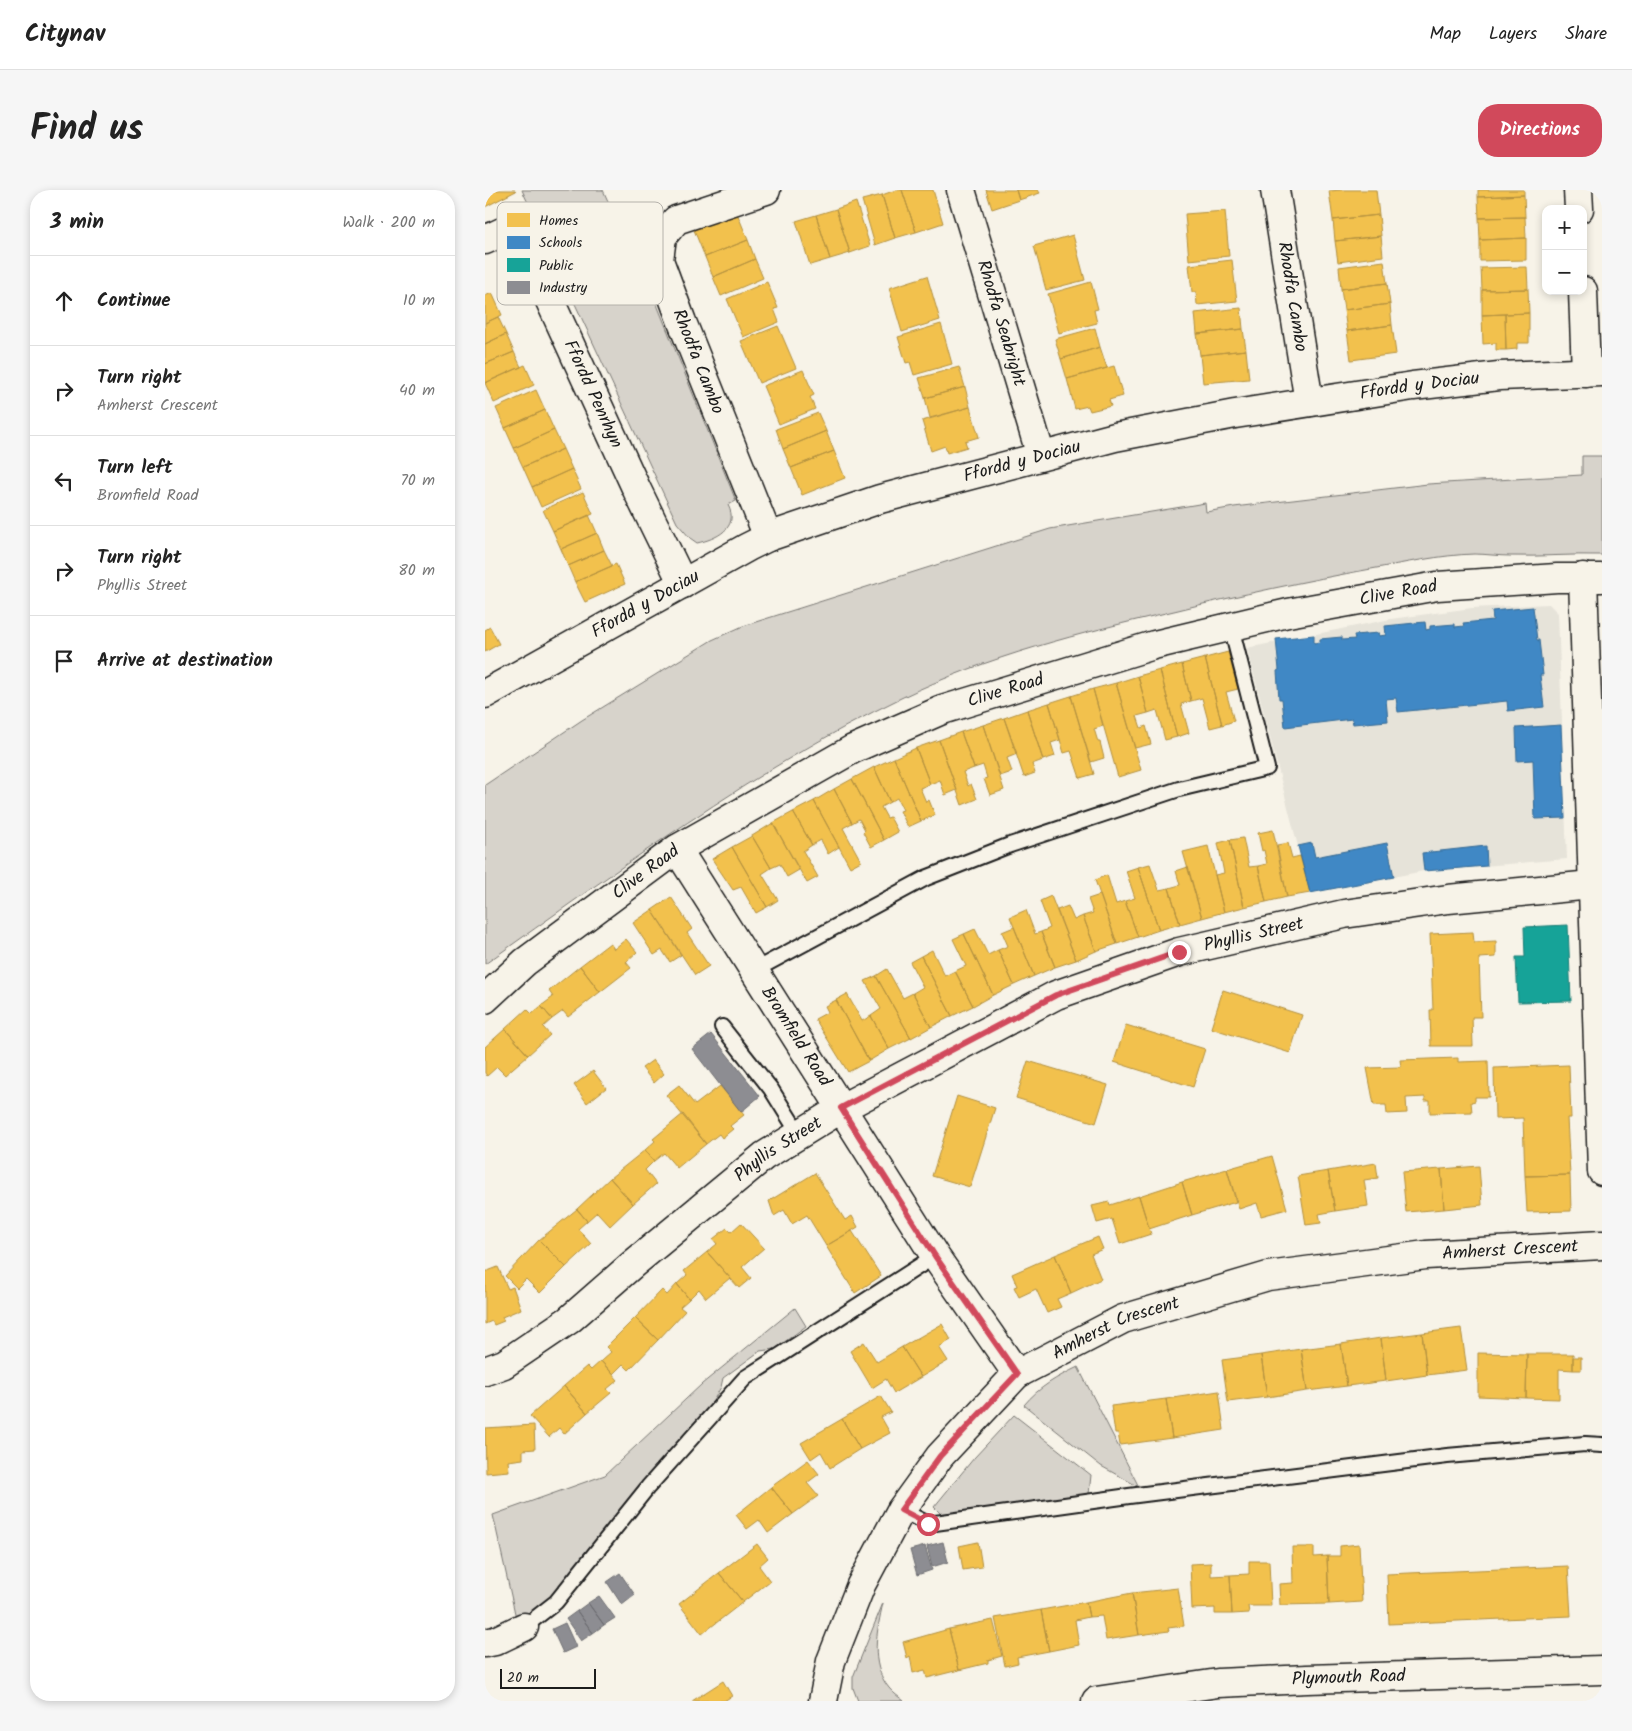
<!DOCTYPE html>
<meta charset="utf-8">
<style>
:root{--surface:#fff;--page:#f6f6f6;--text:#222;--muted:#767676;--line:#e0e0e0;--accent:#d1495b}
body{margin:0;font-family:Kalam,sans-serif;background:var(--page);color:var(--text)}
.controls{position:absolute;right:15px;top:15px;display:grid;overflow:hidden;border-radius:10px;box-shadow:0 2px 8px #0003}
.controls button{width:45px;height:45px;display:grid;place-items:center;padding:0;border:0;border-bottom:1px solid var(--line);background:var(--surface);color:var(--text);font:25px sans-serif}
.scale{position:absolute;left:15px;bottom:12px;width:96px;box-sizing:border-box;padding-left:5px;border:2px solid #1c1c1c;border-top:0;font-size:14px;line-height:18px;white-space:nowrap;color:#1c1c1c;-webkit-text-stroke:4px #f7f3e8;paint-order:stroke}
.stop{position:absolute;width:15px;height:15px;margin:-11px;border:4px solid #d1495b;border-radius:50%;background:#fff}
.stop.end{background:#d1495b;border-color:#fff;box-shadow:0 1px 5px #0008}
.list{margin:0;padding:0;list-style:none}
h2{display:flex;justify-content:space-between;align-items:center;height:65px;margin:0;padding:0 20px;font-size:21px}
h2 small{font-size:16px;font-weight:400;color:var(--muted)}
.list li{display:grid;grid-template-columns:32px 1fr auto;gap:15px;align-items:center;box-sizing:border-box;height:90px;padding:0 20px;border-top:1px solid var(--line)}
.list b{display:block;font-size:19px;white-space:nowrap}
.list p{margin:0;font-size:16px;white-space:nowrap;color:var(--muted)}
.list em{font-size:16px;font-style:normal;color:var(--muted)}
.icon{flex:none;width:28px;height:28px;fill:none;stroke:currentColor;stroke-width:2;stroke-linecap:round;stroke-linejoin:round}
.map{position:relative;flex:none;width:1117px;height:1511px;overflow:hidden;border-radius:20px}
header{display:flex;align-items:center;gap:30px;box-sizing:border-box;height:70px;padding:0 25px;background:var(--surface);border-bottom:1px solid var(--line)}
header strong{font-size:24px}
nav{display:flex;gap:28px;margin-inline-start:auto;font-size:18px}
.intro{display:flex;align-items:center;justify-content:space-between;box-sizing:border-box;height:120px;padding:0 30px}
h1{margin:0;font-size:35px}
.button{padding:12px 22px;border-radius:20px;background:var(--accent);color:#fff;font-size:18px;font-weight:700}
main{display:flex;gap:30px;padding:0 30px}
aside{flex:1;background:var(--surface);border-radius:20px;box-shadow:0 2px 8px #0003}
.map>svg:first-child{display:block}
.built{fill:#e6e3d9}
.green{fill:#d7d3cb;stroke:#7a7874}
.homes{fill:#f2c14e;stroke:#b2903f}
.schools{fill:#3f88c5;stroke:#346892}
.public{fill:#17a398;stroke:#187a73}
.industry{fill:#8d8d92;stroke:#6b6b6f}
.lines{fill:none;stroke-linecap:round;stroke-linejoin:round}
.service-casing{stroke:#1c1c1c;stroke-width:18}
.minor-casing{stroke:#1c1c1c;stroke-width:31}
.service{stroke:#f7f3e8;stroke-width:14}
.minor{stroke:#f7f3e8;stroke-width:28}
.route{stroke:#d1495b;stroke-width:6}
.labels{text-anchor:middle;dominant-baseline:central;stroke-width:5;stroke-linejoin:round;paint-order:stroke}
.street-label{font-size:18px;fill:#1c1c1c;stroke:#f7f3e8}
.key{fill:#f7f3e8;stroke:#b5b2ab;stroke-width:1}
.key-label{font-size:14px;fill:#1c1c1c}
</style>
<header>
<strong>Citynav</strong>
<nav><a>Map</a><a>Layers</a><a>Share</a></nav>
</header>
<div class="intro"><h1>Find us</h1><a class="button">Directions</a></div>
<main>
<aside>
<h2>3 min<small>Walk · 200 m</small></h2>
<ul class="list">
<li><svg class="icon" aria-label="ahead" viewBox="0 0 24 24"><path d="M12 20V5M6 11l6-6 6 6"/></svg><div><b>Continue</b></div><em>10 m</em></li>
<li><svg class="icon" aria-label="right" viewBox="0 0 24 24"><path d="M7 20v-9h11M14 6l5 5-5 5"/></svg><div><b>Turn right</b><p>Amherst Crescent</p></div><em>40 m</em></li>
<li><svg class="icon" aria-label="left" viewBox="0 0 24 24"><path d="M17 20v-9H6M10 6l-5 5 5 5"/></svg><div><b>Turn left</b><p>Bromfield Road</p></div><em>70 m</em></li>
<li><svg class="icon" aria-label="right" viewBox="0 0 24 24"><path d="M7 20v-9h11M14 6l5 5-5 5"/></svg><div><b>Turn right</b><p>Phyllis Street</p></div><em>80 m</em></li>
<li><svg class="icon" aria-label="arrive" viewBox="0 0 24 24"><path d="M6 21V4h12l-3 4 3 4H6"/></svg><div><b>Arrive at destination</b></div></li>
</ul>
</aside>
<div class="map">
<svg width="1117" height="1511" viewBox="0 0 1117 1511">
<rect width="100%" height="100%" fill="#f7f3e8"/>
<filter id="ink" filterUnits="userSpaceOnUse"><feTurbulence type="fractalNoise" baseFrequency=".02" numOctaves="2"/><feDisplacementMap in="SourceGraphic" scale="10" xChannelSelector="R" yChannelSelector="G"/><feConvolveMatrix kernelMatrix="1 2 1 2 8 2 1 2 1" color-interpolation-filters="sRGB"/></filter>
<g filter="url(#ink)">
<!-- built -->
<path class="built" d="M1064,414L1073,423L1082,669L939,681L825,703L762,458L906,429L987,418Z"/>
<!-- green -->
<path class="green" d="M37,0H118L131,29L140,35L251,311L243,315C255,338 231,349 212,353L205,348L192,333Z
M1097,266H1117V365C1086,364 1056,367 1025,366C1013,366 1001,364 989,364C955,365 920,373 886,379C820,391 754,405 689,421C596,443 503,466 416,508C268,580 134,679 0,774V595L97,530L227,450L258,436L565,339L720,313L721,322L749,317L943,294L1097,285Z
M310,1118L321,1136L290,1159L275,1161L238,1188L236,1197L227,1213L63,1410L48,1422L31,1428L8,1325L120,1285L217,1194Z
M593,1177L654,1297L616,1276L539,1215C554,1197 572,1187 593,1177Z
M529,1225L606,1285L604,1304L456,1324L449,1317L489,1268Z
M398,1413C392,1440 384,1474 404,1498C408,1503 414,1507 419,1511H373L368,1498V1487Z"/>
<!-- homes -->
<path class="homes" d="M0,0H30L31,1L0,17Z
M411,0H417L431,42L410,48L397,5Z
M417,0H448L458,33L431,42Z
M501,0H531L534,10L507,19Z
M531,0H553L555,3L534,10Z
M857,0H891L894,25L848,30L844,1Z
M993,0H1039V5L993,7Z
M397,5L410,48L390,55L377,10Z
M1039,5L1040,27L994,28L993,7Z
M371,12L385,56L365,63L351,19Z
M351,19L365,63L345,69L331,25Z
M740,21L744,66L704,70L700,24Z
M252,23L263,50L220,67L209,40Z
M331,25L345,69L325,75L311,31Z
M894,25L896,46L850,51L848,30Z
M1040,27L1041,48L995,50L994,28Z
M588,45L600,90L561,100L549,56Z
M896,46L898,66L853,72L850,51Z
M1041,48V70L995,71V50Z
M263,50L270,69L228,87L220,67Z
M270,69L278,88L236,106L228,87Z
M747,70L752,111L712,115L711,102H707L704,75Z
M899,71L902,93L856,99L854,77Z
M1042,77L1043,99L997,100L996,78Z
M442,86L455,130L417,142L404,98Z
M282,92L293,118L289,119L294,132L258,147L242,109Z
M606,92L613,119L609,120L612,133L574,143L563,104Z
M902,93L905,114L859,120L856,99Z
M1043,99L1044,123L997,125V100Z
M7,103L17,125L0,133V106Z
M905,114L907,135L862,141L859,120Z
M756,118L758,139L712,144L710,123Z
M1044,123V153H1032V159L1021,160L1020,124Z
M1020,124L1021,160H1011V153L998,154L997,125Z
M13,127L21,144L0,154V133Z
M456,134L467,174L429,185L425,172L421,173L413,147Z
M907,135L911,164L866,170L862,141Z
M293,136L311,178L274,193L256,151Z
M610,138L615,157L576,169L570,149Z
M758,139L761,160L715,165L712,144Z
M21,144L29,162L0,174V154Z
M615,157L622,178L582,189L576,169Z
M761,160L764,189L718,193L715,165Z
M29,162L36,177L0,193V174Z
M40,175L49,195L9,213L0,193Z
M629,176L638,206L624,210L626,216L605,221L603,216L590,219L582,189Z
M474,177L480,197L440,208L434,188Z
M318,180L329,205L325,207L330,219L294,234L278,196Z
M480,197L485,217L445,228L440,208Z
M51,200L60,220L20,238L11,218Z
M485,217L494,247L480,251L482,257L462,263L460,256L446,261L437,231Z
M60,220L69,240L29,258L20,238Z
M333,223L341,241L298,259L291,239Z
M69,240L78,259L38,277L29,258Z
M341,241L349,261L306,278L298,259Z
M78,259L87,279L47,297L38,277Z
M349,261L360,288L317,305L306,278Z
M87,279L96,299L56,317L47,297Z
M98,302L108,324L68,341L58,320Z
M104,325L112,343L76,359L68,341Z
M112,343L119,360L83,376L76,359Z
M119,360L127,376L90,392L83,376Z
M131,374L140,394L100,412L90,392Z
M5,437L14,454L0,462V440Z
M743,462L753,499L741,502L749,531L737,535L720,468Z
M720,468L737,535L725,538L717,508L706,511L697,474Z
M697,474L706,511L696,514L704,543L692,547L675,480Z
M675,480L692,547L680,550L672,520L663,523L653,486Z
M653,486L663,523L652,526L656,538L661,536L666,554L650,558L631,493Z
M631,493L656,580L633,587L608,499Z
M608,499L618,536L609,539L613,552H615L619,568L606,572L586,506Z
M586,506L609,584L595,588L586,561L579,563L564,513Z
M564,513L575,550L566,553L570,566L558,570L542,520Z
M542,520L558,570L547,574L550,583L539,587L519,528Z
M519,528L532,564L522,568L527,582L515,586L498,535Z
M498,535L519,600L505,605L499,589L502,588L498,575L489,578L476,542Z
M476,542L489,578L478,582L483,596L486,594L492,609L477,615L454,550Z
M454,550L472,600L460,605L455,590L445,594L431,558Z
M431,558L445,594L435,598L441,612L444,610L450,625L436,631L409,568Z
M409,568L436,631L423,637L415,621L418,620L412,608L405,612L389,577Z
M389,577L405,612L396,617L402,628L405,627L413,642L399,650L367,589Z
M367,589L399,650L386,657L378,642L380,640L374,629L367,633L349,599Z
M349,599L367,633L358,638L376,671L365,677L329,611Z
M329,611L354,657L343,664L336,650L327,655L308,622Z
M308,622L327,655L318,661L333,687L322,693L288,633Z
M288,633L314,680L302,687L295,674L286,678L267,646Z
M788,640L802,707L781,712L773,676L782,674L779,660L777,661L773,643Z
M267,646L286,678L277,684L293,710L282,717L247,657Z
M758,648L764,677L773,676L781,712L759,717L745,650Z
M745,650L759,717L739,722L730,685L739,683L733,653Z
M803,653L807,668L815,666L825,703L802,707L792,655Z
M723,656L739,722L717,728L698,662Z
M247,657L282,717L271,723L256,697L248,700L227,669Z
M665,674L674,700L684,698L695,734L674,740L653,677Z
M653,677L674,740L653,747L640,711L650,708L641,681Z
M703,677L717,728L695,734L684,698L695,695L691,681Z
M622,685L631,714L640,711L653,747L632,754L610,690Z
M615,705L632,754L611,761L598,726L608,723L603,709Z
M566,706L591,770L570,777L556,742L565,738L555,711Z
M186,707L207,739L202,743L224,776L210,785L167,720Z
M583,716L589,730L598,726L611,761L591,770L572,720Z
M167,720L196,765L185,772L177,760L169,765L148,733Z
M541,720L550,744L556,742L570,777L549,786L525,727Z
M529,737L549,786L529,795L513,760L523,756L517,742Z
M490,739L503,765L513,760L529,795L508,805L479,744Z
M988,742L989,752L1011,751V767L994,768L996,827H987L988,856H946L945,820H948L945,744Z
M479,744L508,805L488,816L470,781L481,776L468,749Z
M141,749L152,762L141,772L146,778L115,802L95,776L125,753L129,759Z
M447,760L460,786L470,781L488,816L467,826L436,766Z
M436,766L467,826L446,837L428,803L438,797L425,772Z
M95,776L115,802L83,827L78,821L67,829L56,816L68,807L64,801Z
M402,779L418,808L428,803L446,837L426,848L391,786Z
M391,786L426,848L404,859L386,826L396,819L380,791Z
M738,800L817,825L805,863L726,838Z
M362,804L377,831L386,826L404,859L384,871L351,810Z
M351,810L384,871L363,882L330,829L343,822L340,816Z
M56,816L67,829L58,837L65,845L43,865L20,839L42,819L47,824Z
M641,835L720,859L708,897L629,872Z
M20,839L43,865L20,885L12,877L2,886L0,883V857Z
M973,868V872L1003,871L1004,907H990V911L986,912L987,922L945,923V911H940V907L921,908L922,923L902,924L901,915H889L882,878L916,877L915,870Z
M168,870L179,884L169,893L157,878Z
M543,871L623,895L611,933L531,908Z
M1084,875L1086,928H1082L1085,985L1040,986L1038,928L1010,929L1009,878Z
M108,881L121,898L102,913L89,895Z
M194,895L210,915L235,896L259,925L245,936L248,939L237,948L234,944L221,954L181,905Z
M472,906L510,918L485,997L447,986Z
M198,924L221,954L192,978L179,963L169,971L160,960L170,951L168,949Z
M160,960L169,971L160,980L171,994L148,1014L125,988Z
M787,966L802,1019L776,1026L772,1013L754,1019L742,979Z
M891,973L893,988L879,990L883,1016L850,1021L843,981Z
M994,976L997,1015L959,1019L956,979Z
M742,979L751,1012L707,1025L697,992Z
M956,979L959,1019L921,1022L917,982Z
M843,981L850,1021L834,1024L836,1033L821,1035L813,986Z
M330,983L360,1030L367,1026L373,1037L341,1056L322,1025L307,1034L299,1020L289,1026L284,1011Z
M1085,985L1086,1021L1042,1022L1040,986Z
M125,988L148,1014L125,1036L112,1022L102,1031L92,1019Z
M697,992L707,1025L664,1039L654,1006Z
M654,1006L666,1044L635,1054L627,1029L612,1033L607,1016L624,1012L625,1015Z
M92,1019L102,1031L93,1039L106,1054L81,1077L54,1050Z
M256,1033L279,1058L257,1077L266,1088L254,1098L222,1062L232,1054L228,1049L242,1038L246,1042Z
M367,1041L396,1086L370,1103L341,1056Z
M613,1047L618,1059L606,1064L616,1089L586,1103L570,1065Z
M54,1050L81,1077L55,1103L41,1089L32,1098L20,1086Z
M222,1062L245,1088L221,1108L214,1099L204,1109L192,1094L202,1085L199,1081Z
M570,1065L586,1103L572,1109L576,1117L562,1123L551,1099L534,1107L529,1097L532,1096L527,1084Z
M13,1077L23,1099L28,1097L36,1119L17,1127L19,1131L9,1135L7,1131L0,1134V1082Z
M192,1094L204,1109L195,1117L200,1121L173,1150L150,1128L177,1100L182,1105Z
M150,1128L173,1150L144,1180L138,1174L128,1184L116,1171L126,1162L121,1157Z
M457,1134L466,1150L454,1157L463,1171L436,1187L417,1157Z
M976,1138L982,1180L942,1185L937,1143Z
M937,1143L942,1185L901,1191L896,1148Z
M896,1148L901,1191L862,1196L856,1154Z
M379,1152L392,1172L417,1157L436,1187L409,1203L401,1189L387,1198L365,1161Z
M856,1154L862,1196L822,1201L816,1159Z
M816,1159L822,1201L782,1207L776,1165Z
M993,1163L1042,1164L1041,1208L993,1206Z
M1042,1164H1088V1180L1074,1179V1209L1041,1208Z
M776,1165L782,1207L743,1212L737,1170Z
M1088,1167H1096V1180H1088Z
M116,1171L133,1190L122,1199L126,1203L102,1223L79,1196L102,1176L106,1180Z
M79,1196L102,1223L79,1244L74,1238L64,1247L45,1226Z
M734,1201L739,1240L687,1248L681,1209Z
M396,1206L406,1222L396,1227L405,1243L375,1259L357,1229Z
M681,1209L687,1248L635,1255L633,1243H630L626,1216Z
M357,1229L375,1259L345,1278L336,1262L326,1269L316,1253Z
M49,1235L50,1259L38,1260V1269L23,1271L24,1281L1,1283L0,1238Z
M323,1270L334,1284L322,1293L333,1306L308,1324L286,1297Z
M286,1297L308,1324L283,1343L274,1330L262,1339L251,1325Z
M493,1352L497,1377L478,1380L474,1356Z
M272,1354L283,1368L274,1376L285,1391L258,1412L234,1383Z
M874,1354L877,1412L844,1414L842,1366H855V1356Z
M807,1357H829V1367L842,1366L844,1414L795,1415L794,1394L808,1393Z
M764,1371H784L786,1416H763L764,1423L747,1424L745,1385L764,1384Z
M726,1373V1386L745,1385L747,1424H730V1418L707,1419L705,1374Z
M1083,1376L1086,1426L904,1434L902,1384Z
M234,1383L258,1412L217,1444L194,1414Z
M693,1398L699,1436L683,1438L684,1441L654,1445L647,1403Z
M647,1403L654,1445L621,1450L617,1426L604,1427L601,1412Z
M601,1412L604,1427L590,1430L594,1455L564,1461L556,1420Z
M556,1420L564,1461L532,1467L533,1473L520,1476L510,1428Z
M508,1430L517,1466L503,1470V1473L474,1480L464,1439Z
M464,1439L474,1480L442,1488L440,1480L428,1483L425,1466L422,1468L418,1452Z
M238,1491L247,1506L239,1511H207Z"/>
<!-- schools -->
<path class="schools" d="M1048,417L1052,450H1054L1058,485H1055L1059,517L1023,521L1022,511L913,522L911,508L901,509L903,531L868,534L867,529L800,537L797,509H794L792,481L794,480L791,449L829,445V453L835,452V449L857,447V450L870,449L869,445L894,443V446L901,445L900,436L940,432L941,440L945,439V436L970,434V437L979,436L978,433L1008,430L1007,421Z
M1076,535L1080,628L1050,629L1048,570L1032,571L1031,538Z
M827,653L830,667L902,653L909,687L825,703L813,656Z
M1001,656L1002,676L939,681L937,663Z"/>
<!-- public -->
<path class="public" d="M1083,735L1086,811L1033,812L1031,767H1040L1039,737Z"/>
<!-- industry -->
<path class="industry" d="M226,844L275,906L256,922L207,859Z
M458,1352L463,1372L447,1377L442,1356Z
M440,1356L447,1380L432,1385L425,1360Z
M135,1383L150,1405L137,1415L122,1392Z
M114,1406L130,1428L119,1435L103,1413Z
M103,1413L119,1435L108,1443L92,1421Z
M92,1421L108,1443L96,1451L81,1429Z
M80,1433L91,1457L78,1463L67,1439Z"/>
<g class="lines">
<defs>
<path id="service" d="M270,780L441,688L525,655L694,599L782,578L746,437
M237,837L286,899L314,944
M416,1320L443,1334L644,1306L962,1266L1100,1254L1117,1255
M39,1437L71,1412L163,1297L260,1188L450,1066"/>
<g id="minor">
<path id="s1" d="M281,0L191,30L177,47L174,70L197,132L283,347"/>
<path id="s2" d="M476,0L556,266"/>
<path id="s3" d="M790,0L824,212"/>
<path d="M1093,0L1094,19"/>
<path id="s4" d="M0,50L17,42L37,50L152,300L198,394"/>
<path d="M1098,101L1101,183"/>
<path d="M1098,387L1117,981"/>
<path id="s5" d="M0,504L263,357L283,347L395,309L630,247L750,224L928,196L1014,186L1117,182"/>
<path id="s6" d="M192,659L450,1066L532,1184"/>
<path id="s7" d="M0,809L40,772L192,659L368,559L457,520L669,455L803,423L952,396L1072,388H1117"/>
<path id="s8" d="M0,1181L19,1174L84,1130L148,1074L279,966L357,918L571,805L694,762L859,724L963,709L1117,694"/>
<path d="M0,1453L10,1451L39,1437"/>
<path id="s9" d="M338,1511L346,1471L376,1395L416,1320L455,1266L532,1184L638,1129L783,1086L941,1065L1117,1055"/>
<path id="s10" d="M611,1511L733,1493L822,1489L1117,1480"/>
</g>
</defs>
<!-- service casing -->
<use href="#service" class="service-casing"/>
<!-- minor casing -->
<use href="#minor" class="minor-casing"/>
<!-- service -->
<use href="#service" class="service"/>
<!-- minor -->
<use href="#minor" class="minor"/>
</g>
</g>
<g class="lines" filter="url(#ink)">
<!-- route -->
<path class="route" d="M443,1334L416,1320L455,1266L532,1184L450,1066L356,918L571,805L694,762"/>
</g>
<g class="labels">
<!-- street labels -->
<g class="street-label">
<text stroke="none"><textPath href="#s3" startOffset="108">Rhodfa Cambo</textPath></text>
<text stroke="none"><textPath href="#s2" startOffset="139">Rhodfa Seabright</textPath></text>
<text stroke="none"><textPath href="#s1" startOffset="249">Rhodfa Cambo</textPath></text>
<text stroke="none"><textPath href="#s5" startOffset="994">Ffordd y Dociau</textPath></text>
<text stroke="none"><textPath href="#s4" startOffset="210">Ffordd Penrhyn</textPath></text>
<text stroke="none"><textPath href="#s5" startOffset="589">Ffordd y Dociau</textPath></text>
<text stroke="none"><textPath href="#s7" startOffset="1015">Clive Road</textPath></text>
<text stroke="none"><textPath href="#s5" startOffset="184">Ffordd y Dociau</textPath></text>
<text stroke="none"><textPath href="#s7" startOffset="610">Clive Road</textPath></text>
<text stroke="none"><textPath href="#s7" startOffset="205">Clive Road</textPath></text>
<text stroke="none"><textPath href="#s8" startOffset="894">Phyllis Street</textPath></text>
<text stroke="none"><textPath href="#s6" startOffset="222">Bromfield Road</textPath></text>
<text stroke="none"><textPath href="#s8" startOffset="369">Phyllis Street</textPath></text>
<text stroke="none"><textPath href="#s9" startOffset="901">Amherst Crescent</textPath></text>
<text stroke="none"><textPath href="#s9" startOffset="496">Amherst Crescent</textPath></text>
<text stroke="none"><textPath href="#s10" startOffset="254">Plymouth Road</textPath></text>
</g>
</g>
<!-- legend -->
<rect x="12" y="12" width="166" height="103" rx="8" class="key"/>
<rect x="22" y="23" width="23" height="14" fill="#f2c14e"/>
<rect x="22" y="46" width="23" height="13" fill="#3f88c5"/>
<rect x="22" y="68" width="23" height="14" fill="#17a398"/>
<rect x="22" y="91" width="23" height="13" fill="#8d8d92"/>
<g class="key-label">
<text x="54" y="35">Homes</text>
<text x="54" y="57">Schools</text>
<text x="54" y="80">Public</text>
<text x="54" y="102">Industry</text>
</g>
</svg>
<div class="controls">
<button>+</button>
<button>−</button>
</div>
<div class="scale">20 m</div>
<div class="stop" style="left:443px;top:1334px"></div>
<div class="stop end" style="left:694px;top:762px"></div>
</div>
</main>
